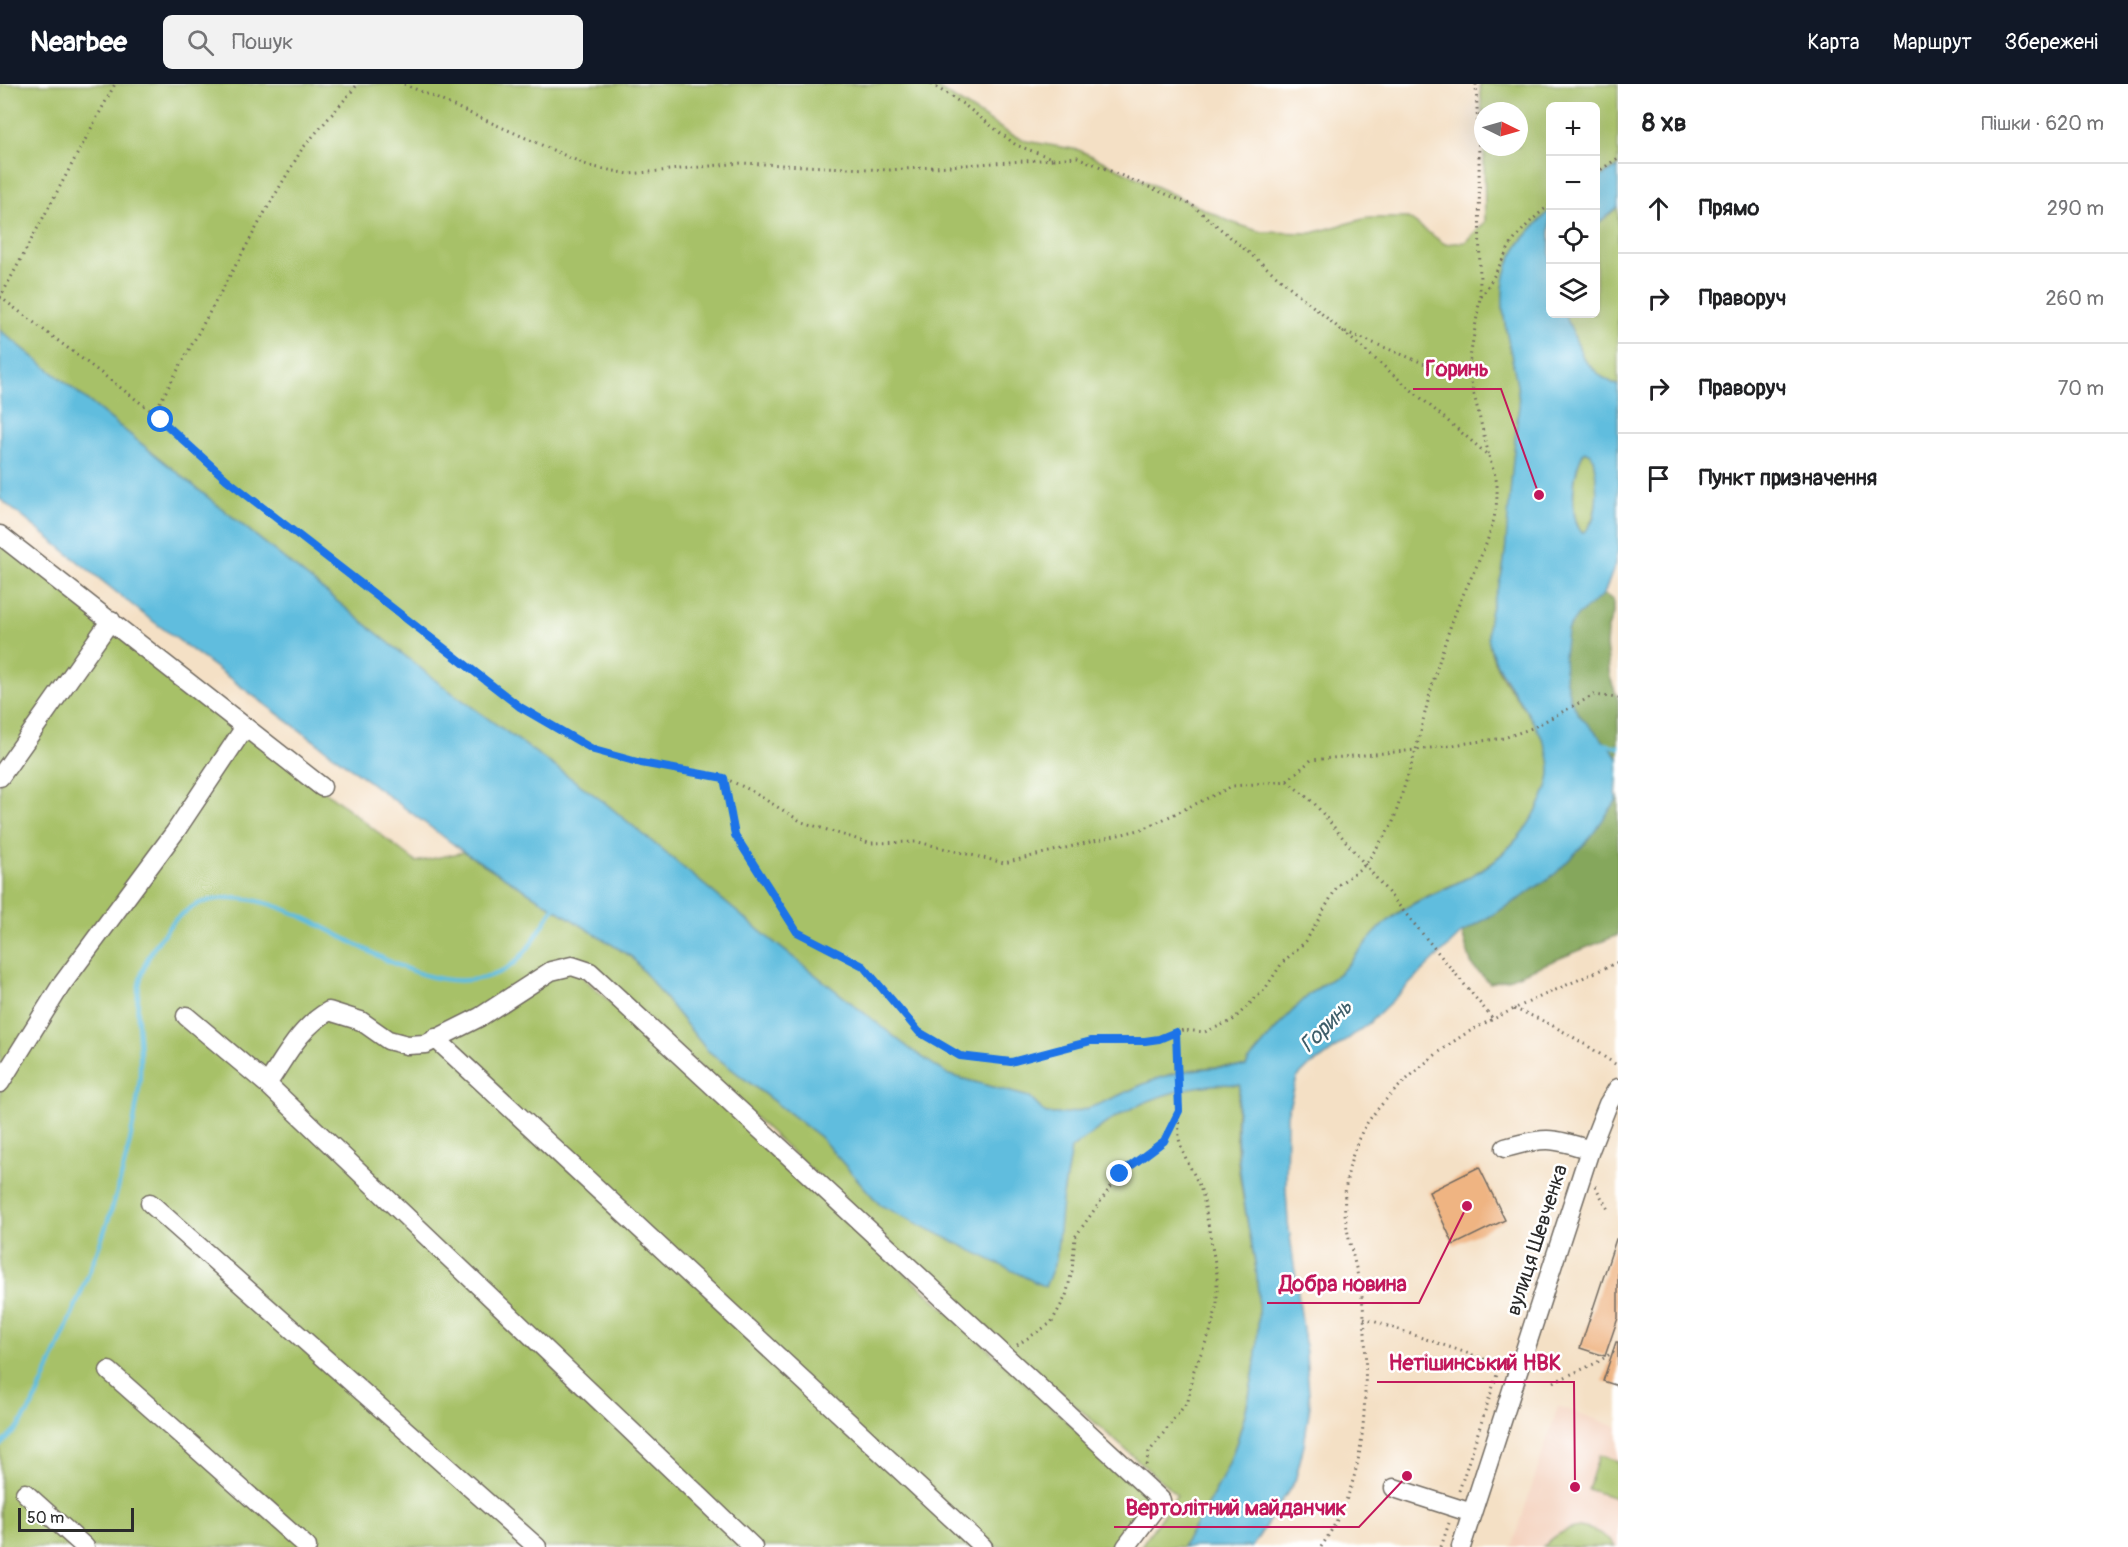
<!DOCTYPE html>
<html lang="uk">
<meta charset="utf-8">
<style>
:root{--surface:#fff;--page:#f2f2f2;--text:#202124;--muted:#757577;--line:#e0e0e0;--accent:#111827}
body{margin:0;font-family:Pangolin,sans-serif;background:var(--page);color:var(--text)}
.controls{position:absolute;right:18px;top:18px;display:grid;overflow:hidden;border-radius:9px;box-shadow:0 6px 24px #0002}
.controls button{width:54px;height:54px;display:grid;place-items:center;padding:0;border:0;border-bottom:2px solid var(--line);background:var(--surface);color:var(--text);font:30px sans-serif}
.compass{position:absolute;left:1474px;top:18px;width:54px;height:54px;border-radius:50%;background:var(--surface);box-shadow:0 6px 24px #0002;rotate:95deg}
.scale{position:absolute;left:18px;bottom:15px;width:116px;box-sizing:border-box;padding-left:6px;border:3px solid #2b2b2b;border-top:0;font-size:16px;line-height:21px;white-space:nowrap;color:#2b2b2b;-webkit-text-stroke:4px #fff;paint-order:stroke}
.stop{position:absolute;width:18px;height:18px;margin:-14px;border:4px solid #1a73e8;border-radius:50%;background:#fff}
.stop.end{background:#1a73e8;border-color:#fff;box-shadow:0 2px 6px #0008}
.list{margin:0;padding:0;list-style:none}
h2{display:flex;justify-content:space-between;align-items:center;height:78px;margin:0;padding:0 24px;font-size:26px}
h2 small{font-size:20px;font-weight:400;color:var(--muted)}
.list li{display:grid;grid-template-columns:39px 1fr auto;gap:18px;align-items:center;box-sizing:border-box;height:90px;padding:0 24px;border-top:2px solid var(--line)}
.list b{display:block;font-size:22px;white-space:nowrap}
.list em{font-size:20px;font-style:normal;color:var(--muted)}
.icon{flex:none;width:33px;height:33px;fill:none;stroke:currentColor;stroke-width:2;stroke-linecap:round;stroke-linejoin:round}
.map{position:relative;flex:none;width:1618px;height:1463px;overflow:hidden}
header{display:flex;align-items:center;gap:36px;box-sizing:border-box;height:84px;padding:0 30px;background:var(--accent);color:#fff}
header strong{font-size:28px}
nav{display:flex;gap:33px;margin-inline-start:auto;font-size:21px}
.search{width:420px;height:54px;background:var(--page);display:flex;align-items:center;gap:15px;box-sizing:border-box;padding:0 21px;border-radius:9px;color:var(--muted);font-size:22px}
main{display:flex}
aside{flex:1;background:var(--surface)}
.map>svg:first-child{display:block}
.built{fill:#f4d3bf}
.green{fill:#a7c167;stroke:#697649;stroke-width:1.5}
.forest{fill:#85a75c;stroke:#586944;stroke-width:1.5}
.water{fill:#60bdde;stroke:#467484;stroke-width:1.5;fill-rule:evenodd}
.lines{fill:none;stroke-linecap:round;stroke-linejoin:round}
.stream{stroke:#60bdde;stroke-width:4.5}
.building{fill:#efb482}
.minor-casing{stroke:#716a61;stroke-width:21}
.path{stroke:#716a61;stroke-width:3;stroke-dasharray:1.5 4.5;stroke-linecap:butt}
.minor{stroke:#fff;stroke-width:18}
.route{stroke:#1a73e8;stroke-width:8}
.labels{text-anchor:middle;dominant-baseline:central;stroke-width:5;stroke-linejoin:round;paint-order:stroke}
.street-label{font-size:21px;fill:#2b2b2b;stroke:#fff}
.water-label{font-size:22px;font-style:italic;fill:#3e5e6a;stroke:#fff}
.leader{fill:none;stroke:#c2185b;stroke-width:2}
.callout-dot{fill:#c2185b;stroke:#fff;stroke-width:2}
.callout-label{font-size:22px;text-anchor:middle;font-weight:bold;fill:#c2185b;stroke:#fff;stroke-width:5;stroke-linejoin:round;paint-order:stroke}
</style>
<header>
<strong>Nearbee</strong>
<div class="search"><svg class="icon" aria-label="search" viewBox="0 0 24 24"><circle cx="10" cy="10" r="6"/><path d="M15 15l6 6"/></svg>Пошук</div>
<nav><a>Карта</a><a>Маршрут</a><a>Збережені</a></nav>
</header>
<main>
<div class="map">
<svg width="1618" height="1463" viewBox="0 0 1618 1463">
<rect width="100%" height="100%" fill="#fff"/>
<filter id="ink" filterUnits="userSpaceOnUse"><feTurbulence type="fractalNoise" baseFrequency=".0167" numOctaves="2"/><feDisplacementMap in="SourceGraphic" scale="12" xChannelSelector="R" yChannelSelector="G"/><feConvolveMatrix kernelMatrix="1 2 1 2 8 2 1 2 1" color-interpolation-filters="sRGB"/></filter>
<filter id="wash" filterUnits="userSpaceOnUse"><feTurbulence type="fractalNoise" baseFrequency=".008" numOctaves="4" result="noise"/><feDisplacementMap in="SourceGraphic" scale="24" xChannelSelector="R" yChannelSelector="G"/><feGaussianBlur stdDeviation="1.35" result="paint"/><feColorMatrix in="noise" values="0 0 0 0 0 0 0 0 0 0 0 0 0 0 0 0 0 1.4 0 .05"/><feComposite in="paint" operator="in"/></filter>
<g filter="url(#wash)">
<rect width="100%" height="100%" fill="#f4e0c5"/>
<!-- built -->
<path class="built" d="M1558,1322L1618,1343V1463H1512Z"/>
<!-- green -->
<path class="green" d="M0,0H931L1010,50L1026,57L1079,66L1231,138L1261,148L1312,149L1367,134H1408L1445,160L1465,158L1485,138L1484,63H1519V27H1483V42L1480,0H1618V83L1596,95V22H1550V126C1538,140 1520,155 1512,172C1488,220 1518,273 1519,322C1512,375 1512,430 1503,484C1499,510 1484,536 1490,563C1499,611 1560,644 1549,697C1540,738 1503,775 1467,794C1439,808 1412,816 1388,837C1370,851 1358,871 1342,887C1332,896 1319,902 1309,911C1286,931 1268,955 1248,978L1246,983C1214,981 1181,985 1151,997C1124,1008 1097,1024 1069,1029C1062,1030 1053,1030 1046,1030L1029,1013L949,991L910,965L766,852L604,718L440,600L0,246Z
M1618,123V302L1602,293L1584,276L1565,230H1596V141Z
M1585,367L1592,370L1593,374C1598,398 1601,428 1585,448L1582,449C1569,432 1572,383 1585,367Z
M0,454L416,778L464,768L632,873L707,966L820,1053L880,1121L1062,1117L1071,1064C1088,1054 1103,1039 1121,1030C1157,1011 1199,997 1240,1001C1228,1065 1247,1128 1257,1191C1265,1246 1250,1327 1229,1379C1217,1408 1198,1436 1182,1463H1140L1177,1411L863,1134L597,887L577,873L562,874L1155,1418L1121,1463H0Z
M1599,1371L1618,1377V1415L1588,1405Z
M1579,1443C1594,1445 1606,1450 1615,1463H1543C1554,1452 1563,1446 1579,1443Z"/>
<!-- forest -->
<path class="forest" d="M1604,510L1613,516V530L1607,547L1606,562L1610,593L1618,616V674C1608,659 1592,648 1581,633C1565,613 1556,564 1570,541C1578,527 1592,519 1604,510Z
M1618,713V851L1508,895L1490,899L1472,882L1462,849L1522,813L1556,789L1590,754Z"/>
<!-- water -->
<path class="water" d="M1618,83V123L1596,141V95Z
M1550,126V230H1565L1584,276L1602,293L1618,302V465L1614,484L1604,510L1577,532L1567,546L1564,572L1565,593L1570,615L1579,631L1612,666L1618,674L1616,717L1590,754L1556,789L1522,813L1462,849L1369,939L1321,975L1310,981L1297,994L1287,1030L1286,1106L1288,1138L1305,1259L1310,1322L1304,1361L1295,1397L1252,1463H1182C1198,1436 1217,1408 1229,1379C1252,1322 1262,1257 1257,1195C1256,1177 1251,1159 1248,1141C1240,1092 1233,1050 1240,1001C1199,997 1156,1011 1121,1030C1103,1039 1088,1054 1071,1064L1062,1117L1056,1176L1045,1203L880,1121L820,1053L707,966L632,873L464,768L146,532L0,415V246L440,600L604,718L766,852L910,965L949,991L1029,1013L1046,1030C1053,1030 1062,1030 1069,1029C1097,1024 1124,1008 1151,997C1182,985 1214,982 1246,983L1248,978C1268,955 1286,931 1309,911C1319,902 1332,896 1342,887C1358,871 1370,851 1388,837C1413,816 1439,809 1467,794C1494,780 1517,759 1533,733C1539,722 1546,710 1549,696C1558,651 1503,607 1490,563C1483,539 1495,515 1501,493C1506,474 1506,453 1508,434C1511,397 1514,359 1519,322C1518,273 1488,220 1512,172C1520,155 1538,140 1550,126ZM1585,367L1591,370L1593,374C1597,392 1602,439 1582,449C1568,433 1572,383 1585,367Z"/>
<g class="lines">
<!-- stream -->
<path class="stream" d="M1603,660L1618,663
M0,1362L18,1344L34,1319C78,1217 126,1115 139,1003C146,945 120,905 162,852C167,846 171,839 177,834C184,829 193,821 201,819C299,785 405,935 502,887C528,874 540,843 556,821"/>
</g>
<g id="blocks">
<!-- building -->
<path class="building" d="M1479,1083L1505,1136L1454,1161L1429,1108Z
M1616,1155L1618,1156V1234L1605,1272L1580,1264Z
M1616,1258H1618V1302L1603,1297Z"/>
</g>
</g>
<g filter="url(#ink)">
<use href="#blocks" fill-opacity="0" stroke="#716a61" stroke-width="1.5"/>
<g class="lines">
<defs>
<path id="minor" d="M0,451L322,703
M0,693L111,536
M186,932L267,1000L753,1463
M435,954L983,1463
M0,999L60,903L175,748L245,643
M267,1000C285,974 300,943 329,927L361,937L388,956L407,961L426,960L480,933L551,887L572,882L590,888L1161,1416L1126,1463
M1505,1064C1544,1053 1551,1053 1590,1066
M150,1119L537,1463
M109,1287L307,1463
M1394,1404L1472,1429
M25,1409L85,1463
M1461,1463L1590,1066L1608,1020L1618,1004"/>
</defs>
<!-- minor casing -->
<use href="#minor" class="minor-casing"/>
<!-- path -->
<path class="path" d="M404,0L589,82L629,90L741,79L889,86L1054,75
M931,0L963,20L1016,61L1054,75L1077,73L1192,121L1341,246L1428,281L1468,286
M1476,0L1479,71L1480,214L1468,286L1489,372
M1596,89L1618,74
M0,213L154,329L226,395L520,623L594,666L641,679L724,694L748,705L802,738L869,759L918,758L1004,779L1143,745L1233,702L1287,697L1311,676L1416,666C1426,623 1437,580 1452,538C1467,494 1499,452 1497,403C1497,393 1491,382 1489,372L1341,246
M1481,213C1493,196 1500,179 1510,162C1520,147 1536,131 1550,121
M0,214L115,0
M154,329L265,128L302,65L358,0
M724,695L735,751L797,847L863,882L919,948L961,972L1012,978L1091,957H1145L1159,955L1183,946L1205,948L1232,937L1265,905L1282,879L1306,857L1338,801L1365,781L1392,741L1416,666L1504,654L1532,644L1594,611L1618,614
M1287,697L1314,719L1493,935
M1514,925C1552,938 1585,960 1618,982
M1595,1102L1609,1127
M1364,1234L1502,1281
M1017,1261L1051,1239L1066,1212L1072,1187L1075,1153L1120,1090L1164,1057L1178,1028
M1554,1298L1596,1279L1618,1265
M1146,1381L1149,1368L1188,1317L1194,1286L1210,1248L1217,1222V1190L1203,1112C1197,1092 1184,1076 1179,1055L1176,949
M1459,1407L1500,1281
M1321,1463C1355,1412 1363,1369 1365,1308C1366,1277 1366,1244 1362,1213C1357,1179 1342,1144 1345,1110C1347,1088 1354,1060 1366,1041C1383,1012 1444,960 1474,945C1521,920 1570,900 1618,878
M1441,1463L1449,1439"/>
<!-- minor -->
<use href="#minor" class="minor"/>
</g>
</g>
<g class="lines" filter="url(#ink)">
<!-- route -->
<path class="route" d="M161,336L226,395L520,623L594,666L641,679L724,694L735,751L797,848L863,882L919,948L960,972L1011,978L1091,957H1145L1159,955L1176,948L1179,1027L1164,1057L1120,1090"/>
</g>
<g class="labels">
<!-- street labels -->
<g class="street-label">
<text transform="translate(1537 1156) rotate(-72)">вулиця Шевченка</text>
</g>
<!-- water labels -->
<g class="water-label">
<text transform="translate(1326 942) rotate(-45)">Горинь</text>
</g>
</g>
<!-- callouts -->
<path class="leader" d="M1539 411L1501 305H1413M1467 1122L1419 1219H1267M1575 1403L1574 1298H1377M1407 1392L1359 1443H1114"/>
<g class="callout-dot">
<circle cx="1539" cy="411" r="6"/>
<circle cx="1467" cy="1122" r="6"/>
<circle cx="1575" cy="1403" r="6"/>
<circle cx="1407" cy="1392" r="6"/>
</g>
<g class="callout-label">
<text x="1457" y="292">Горинь</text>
<text x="1343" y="1207">Добра новина</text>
<text x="1475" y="1286">Нетішинський НВК</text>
<text x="1236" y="1431">Вертолітний майданчик</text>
</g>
</svg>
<div class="controls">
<button>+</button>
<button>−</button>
<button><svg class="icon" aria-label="locate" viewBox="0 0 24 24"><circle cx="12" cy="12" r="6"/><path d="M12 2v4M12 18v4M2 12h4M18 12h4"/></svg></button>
<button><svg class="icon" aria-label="layers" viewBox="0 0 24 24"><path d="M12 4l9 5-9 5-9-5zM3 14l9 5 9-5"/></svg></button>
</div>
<svg class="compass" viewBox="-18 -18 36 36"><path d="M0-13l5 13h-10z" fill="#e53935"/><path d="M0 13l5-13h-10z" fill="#757577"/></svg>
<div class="scale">50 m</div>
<div class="stop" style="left:161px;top:336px"></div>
<div class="stop end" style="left:1120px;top:1090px"></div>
</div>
<aside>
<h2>8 хв<small>Пішки · 620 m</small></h2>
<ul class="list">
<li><svg class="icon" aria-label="ahead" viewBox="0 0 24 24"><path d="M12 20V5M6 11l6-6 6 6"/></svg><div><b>Прямо</b></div><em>290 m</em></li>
<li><svg class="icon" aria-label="right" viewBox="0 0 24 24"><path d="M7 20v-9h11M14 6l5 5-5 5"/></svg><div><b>Праворуч</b></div><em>260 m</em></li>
<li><svg class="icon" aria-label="right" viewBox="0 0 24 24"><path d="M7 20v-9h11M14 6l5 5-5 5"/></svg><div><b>Праворуч</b></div><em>70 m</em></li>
<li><svg class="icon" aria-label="arrive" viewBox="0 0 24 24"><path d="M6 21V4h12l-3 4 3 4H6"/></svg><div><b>Пункт призначення</b></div></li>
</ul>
</aside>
</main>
